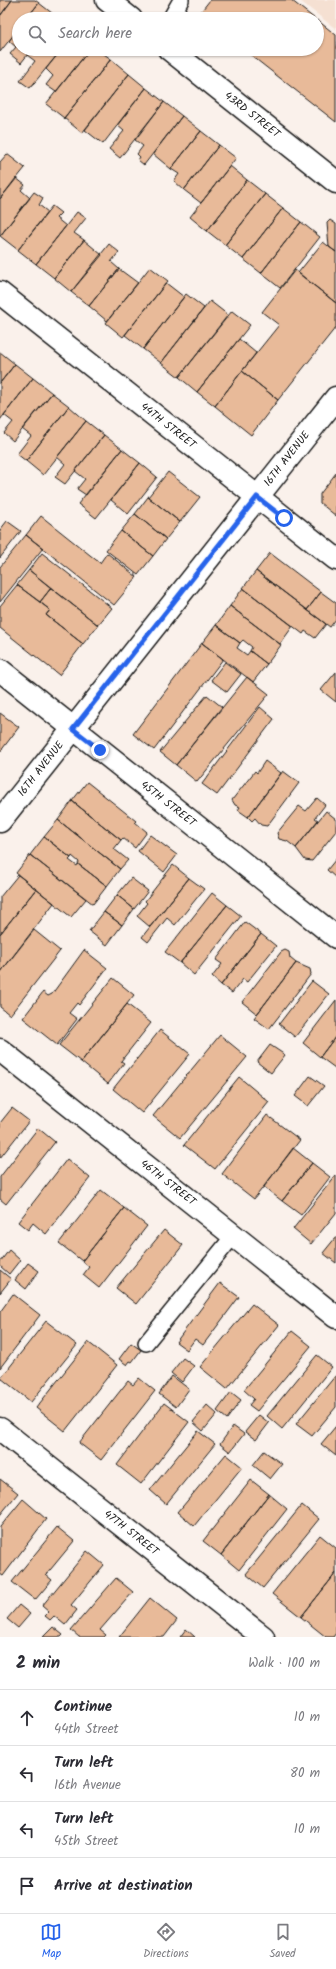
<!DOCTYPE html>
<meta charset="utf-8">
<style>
:root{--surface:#fff;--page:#f2f2f3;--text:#2b2b33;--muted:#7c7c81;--line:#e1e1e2;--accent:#2563eb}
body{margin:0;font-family:Kalam,sans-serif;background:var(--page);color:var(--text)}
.stop{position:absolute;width:12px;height:12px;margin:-9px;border:3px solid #2563eb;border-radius:50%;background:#fff}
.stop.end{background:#2563eb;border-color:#fff;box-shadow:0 1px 4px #0008}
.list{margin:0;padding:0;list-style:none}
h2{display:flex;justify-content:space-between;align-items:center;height:52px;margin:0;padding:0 16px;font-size:17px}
h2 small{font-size:13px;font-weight:400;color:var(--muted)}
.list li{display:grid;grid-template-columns:26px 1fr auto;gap:12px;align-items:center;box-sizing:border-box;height:56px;padding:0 16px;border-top:1px solid var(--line)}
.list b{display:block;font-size:15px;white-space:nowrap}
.list p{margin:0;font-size:13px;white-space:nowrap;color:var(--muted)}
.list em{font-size:13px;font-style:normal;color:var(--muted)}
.icon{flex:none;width:22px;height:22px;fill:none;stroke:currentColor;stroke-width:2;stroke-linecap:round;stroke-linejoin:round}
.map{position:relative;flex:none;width:336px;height:1637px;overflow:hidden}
.search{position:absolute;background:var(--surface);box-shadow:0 1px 3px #0004;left:12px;right:12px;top:12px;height:44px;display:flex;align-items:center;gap:10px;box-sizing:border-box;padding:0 14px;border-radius:22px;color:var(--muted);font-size:15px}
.sheet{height:276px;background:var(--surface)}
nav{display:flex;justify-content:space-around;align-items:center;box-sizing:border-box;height:56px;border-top:1px solid var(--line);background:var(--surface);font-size:11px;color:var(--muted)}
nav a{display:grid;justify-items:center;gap:2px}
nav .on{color:var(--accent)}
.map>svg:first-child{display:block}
.built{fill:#f5e0d2}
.building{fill:#e8ba99;stroke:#1c1c1c}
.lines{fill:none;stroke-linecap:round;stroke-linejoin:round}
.service-casing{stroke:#1c1c1c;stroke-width:18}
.minor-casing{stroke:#1c1c1c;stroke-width:25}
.service{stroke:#fff;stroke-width:15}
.minor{stroke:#fff;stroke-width:22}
.route{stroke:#2563eb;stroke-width:5}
.labels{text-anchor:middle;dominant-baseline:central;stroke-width:3;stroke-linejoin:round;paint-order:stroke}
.street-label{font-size:11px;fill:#1c1c1c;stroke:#fff}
</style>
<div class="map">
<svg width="336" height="1637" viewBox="0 0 336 1637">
<rect width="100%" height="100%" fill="#faf1eb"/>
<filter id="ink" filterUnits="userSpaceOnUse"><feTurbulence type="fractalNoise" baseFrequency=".025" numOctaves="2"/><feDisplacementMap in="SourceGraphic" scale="8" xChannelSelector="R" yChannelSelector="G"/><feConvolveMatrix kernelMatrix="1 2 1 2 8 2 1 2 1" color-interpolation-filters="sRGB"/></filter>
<g filter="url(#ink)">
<!-- built -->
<path class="built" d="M299,0H336V29Z"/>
<!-- building -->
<path class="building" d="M0,0H12L0,16Z
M12,0H35L39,3L26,19H19V28L0,52V16Z
M210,0H291L315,19H205L199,14Z
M39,3L57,17L55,19H26Z
M317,20L336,35V122L243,49H317Z
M19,28V49H32L21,63L10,54L16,47L9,41Z
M32,49H62L30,88L20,81L35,61L27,55Z
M62,49H90L56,92L46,85L53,76L46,69Z
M90,49H97L111,59L64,118L46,104Z
M111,59L129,74L82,133L64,118Z
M129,74L146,88L103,144L85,130Z
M146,88L164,102L120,158L109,149L124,131L117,125Z
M164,102L182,116L144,165L138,160L140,157L137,154L143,146L135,140Z
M182,116L201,131L171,169L153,154Z
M201,131L219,145L184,190L174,181L179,174L171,169Z
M219,145L236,158L201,203L184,190Z
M7,154L25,168L0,199V162Z
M230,166L247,180L207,231L190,217Z
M16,178L25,185L21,190L30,198L0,236V199Z
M247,180L265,194L225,245L207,231Z
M34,192L43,198L39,205L48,212L18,250L0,236Z
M265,194L283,208L243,259L225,245Z
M52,206L61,213L56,218L66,226L36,264L18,250Z
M283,208L301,222L261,273L243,259Z
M77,212L86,218L74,233L84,240L54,278L36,264Z
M330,220L336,224V252L329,247L327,223Z
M301,222L320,237L280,288L261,273Z
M84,240L102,255L71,292L54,278Z
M323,242L336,252V303L298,273Z
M109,244L119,252L111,262L119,269L89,306L71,292Z
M150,267L168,281L123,337L106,323Z
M119,269L138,283L107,321L89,306Z
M295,270L336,303V327L278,400L242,371L279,325L262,312Z
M166,283L184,297L143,349L125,335Z
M186,294L204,308L161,363L143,349Z
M210,301L228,315L179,377L161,363Z
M232,311L250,325L197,392L179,377Z
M239,339L256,353L215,406L197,392Z
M0,352L15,364L0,383Z
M15,364L33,378L0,420V383Z
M242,371L278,400L251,435L215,406Z
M33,378L52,393L13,441L4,433L13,422L4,415Z
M52,393L69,406L26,461L17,454L31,436L22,429Z
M69,406L86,421L43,475L26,461Z
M86,421L104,435L65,484L55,477L65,464L57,457Z
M104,435L122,449L86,495L77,489L85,479L75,471Z
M122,449L140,463L96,518L78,504Z
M140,463L157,477L128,514L111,500Z
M168,472L200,497L180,522L148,497Z
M336,473V516L320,503V494Z
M148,497L180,522L166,539L135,514Z
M135,514L166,539L153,556L121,531Z
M41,516L100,563L107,553L137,577L114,605L26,535Z
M7,521L21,531L0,558V530Z
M121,531L153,556L138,575L106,550Z
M26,535L43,548L0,602V567Z
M42,553L112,608L98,625L29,570Z
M270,553L321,592L307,610L256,571Z
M29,570L51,588L40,602L17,585Z
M256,571L326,624L315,638L305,631L303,634L243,588Z
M17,585L50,610L46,615L83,644L59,675L0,628V606Z
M51,588L98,625L83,644L46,615L50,610L40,602Z
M243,588L293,626L280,644L230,606Z
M321,592L336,603V619L330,627L307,610Z
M230,606L281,645L267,664L250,651L252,647L243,640L240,643L216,625Z
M216,625L240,643L237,648L247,655L250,651L267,664L253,682L202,643Z
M202,643L223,659L154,750L133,734Z
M225,662L241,674L227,692L211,680Z
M336,672V702L321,690Z
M247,677L269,694L197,782L176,765Z
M207,695L222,707L176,765L160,752Z
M260,707L274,719L217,795L202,784Z
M0,713L19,727L0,752Z
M265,761L281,773L248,817L238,810L240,807L235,805L232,800L255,771L257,773Z
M283,771L299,783L267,826L261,825L255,818L252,821L248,817Z
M87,782L136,821L135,822L147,832L135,848L123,838L121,840L72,801Z
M317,798L325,805L315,818L318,820L296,848L287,841L279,839L277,833L299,806L306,811Z
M72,801L121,840L114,849L128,860L120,869L58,820Z
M326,811L336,819V831L312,861L305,860L296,848Z
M58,820L120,869L107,886L78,864L79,862L72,856L71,858L44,837Z
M150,835L177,855L164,872L138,851Z
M44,837L71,858L69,860L77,866L78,864L107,886L93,904L30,855Z
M30,855L86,899L71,917L16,873Z
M336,859V878L327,870Z
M173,865L189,878L150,927L137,916L147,903L145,901Z
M18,875L36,889L0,934V897Z
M131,878L148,891L134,909L117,895Z
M189,878L204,889L175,925L167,918L148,942L142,937Z
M36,889L54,903L0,973V934Z
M212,893L227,905L180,963L165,952Z
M117,895L134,909L122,925L104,912Z
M227,905L241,916L194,975L180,963Z
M104,912L122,925L107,945L89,931Z
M245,922L261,934L221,985L212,977L222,964L216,960Z
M34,930L60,951L10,1015L0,1007V973Z
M261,934L276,946L247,982L243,979L232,993L221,985Z
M84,950L107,968L79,1005L77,1003L69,1013L77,1019L57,1045L23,1018L43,992L48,996L52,994Z
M285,950L289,952L290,958L296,963L257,1014L242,1002L281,952Z
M296,963L310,969L311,974L269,1029L254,1018Z
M113,978L134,995L81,1062L59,1045Z
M312,981L329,994L295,1037L279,1024Z
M336,1000V1036L320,1057L303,1043Z
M127,1004L151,1023L121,1061L124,1063L108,1084L81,1062Z
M160,1030L190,1054L142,1113L113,1089Z
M220,1035L247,1057L180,1138L153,1116Z
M336,1036V1067L335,1068L320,1057Z
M270,1045L285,1055L271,1073L257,1062Z
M310,1076L324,1086L308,1106L295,1096Z
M239,1077L269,1102L215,1169L184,1145Z
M12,1108L29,1121L0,1158V1123Z
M267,1115L300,1140L254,1199L222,1174Z
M38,1128L55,1142L6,1204L0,1199V1177Z
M293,1148L312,1163L282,1201L264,1187Z
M67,1159L90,1178L46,1234L33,1223L28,1230L18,1222Z
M312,1163L330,1177L301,1215L282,1201Z
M336,1175V1213L311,1244L293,1229Z
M101,1190L124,1208L82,1261L59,1243Z
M124,1208L147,1226L99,1288L83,1275L89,1267L82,1261Z
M164,1230L183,1245L136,1304L116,1288Z
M336,1237V1263L323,1253Z
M9,1250L20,1260L9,1274L0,1266V1262Z
M28,1263L39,1271L26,1289L15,1280Z
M0,1270L11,1279L0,1293Z
M220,1283L239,1297L203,1345L195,1339L187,1350L176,1342Z
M13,1294L40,1315L0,1368V1312Z
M252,1304L279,1325L227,1389L200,1367Z
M46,1321L77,1345L31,1402L1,1378Z
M292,1331L311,1346L257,1411L249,1405L254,1399L244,1390Z
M88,1342L117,1365L65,1431L36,1408Z
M131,1343L141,1350L132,1362L130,1361L127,1365L119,1359Z
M317,1355L332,1367L282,1429L267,1416Z
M183,1358L194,1366L182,1382L171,1373Z
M336,1375V1407L312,1436L296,1424Z
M172,1376L189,1389L176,1407L159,1394Z
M139,1378L155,1391L101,1460L79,1443L128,1381L133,1385Z
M231,1392L241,1400L227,1419L217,1411Z
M164,1403L189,1422L141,1484L117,1465Z
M207,1405L217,1414L203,1431L193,1422Z
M259,1415L269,1423L256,1440L245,1432Z
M233,1426L244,1434L230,1452L220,1444Z
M336,1426V1456L321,1444Z
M198,1431L215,1444L166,1504L150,1490Z
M264,1451L282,1464L270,1479L253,1465Z
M226,1454L242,1467L194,1526L178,1512Z
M0,1479L18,1493L0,1515Z
M251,1480L269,1494L221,1555L203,1541Z
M269,1494L287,1509L239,1570L221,1555Z
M23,1499L46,1519L3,1576L0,1574V1527Z
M302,1505L319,1519L263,1588L246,1574Z
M57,1527L74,1541L46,1575L52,1580L35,1600L12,1582Z
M320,1535L336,1548V1573L301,1617L272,1594Z
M87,1551L104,1565L71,1605L77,1610L65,1625L54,1616L50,1620L45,1616L49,1612L42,1606Z
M336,1573V1633L333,1637H326L301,1617Z
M116,1578L133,1592L100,1630L106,1635L104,1637H79L71,1630Z
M150,1598L177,1620L164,1637H119Z
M19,1605L30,1614L18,1628L7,1619Z
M53,1627L63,1635L61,1637H43Z
M186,1629L195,1637H180Z"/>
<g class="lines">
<defs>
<path id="service" d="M170,19L181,0
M146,1343L234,1235"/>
<path id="minor" d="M107,0L131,19
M169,49L336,182
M0,293L336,559
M0,670L336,937
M0,821L336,398
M0,1050L336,1317
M0,1429L263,1637"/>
</defs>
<!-- service casing -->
<use href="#service" class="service-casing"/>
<!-- minor casing -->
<use href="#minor" class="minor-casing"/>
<!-- service -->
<use href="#service" class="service"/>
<!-- minor -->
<use href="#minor" class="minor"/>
</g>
</g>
<g class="lines" filter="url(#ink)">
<!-- route -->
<path class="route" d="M100,750L73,729L257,497L284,518"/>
</g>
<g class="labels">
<!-- street labels -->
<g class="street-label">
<text transform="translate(252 115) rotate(38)">43RD STREET</text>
<text transform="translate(168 426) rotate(38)">44TH STREET</text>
<text transform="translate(287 459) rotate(-52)">16TH AVENUE</text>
<text transform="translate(41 769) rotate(-52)">16TH AVENUE</text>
<text transform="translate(168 804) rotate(38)">45TH STREET</text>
<text transform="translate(168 1183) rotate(38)">46TH STREET</text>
<text transform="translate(131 1533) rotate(38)">47TH STREET</text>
</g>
</g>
</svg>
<div class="stop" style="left:284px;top:518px"></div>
<div class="stop end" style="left:100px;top:750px"></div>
<div class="search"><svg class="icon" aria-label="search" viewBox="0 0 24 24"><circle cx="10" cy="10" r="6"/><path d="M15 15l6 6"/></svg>Search here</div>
</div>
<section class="sheet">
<h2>2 min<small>Walk · 100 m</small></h2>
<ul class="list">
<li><svg class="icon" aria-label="ahead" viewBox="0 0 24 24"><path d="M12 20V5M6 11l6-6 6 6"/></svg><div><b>Continue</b><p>44th Street</p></div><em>10 m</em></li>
<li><svg class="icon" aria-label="left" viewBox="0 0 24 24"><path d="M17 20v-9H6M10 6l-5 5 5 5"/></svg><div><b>Turn left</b><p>16th Avenue</p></div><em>80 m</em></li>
<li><svg class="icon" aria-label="left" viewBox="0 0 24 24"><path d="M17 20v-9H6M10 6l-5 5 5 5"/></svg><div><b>Turn left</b><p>45th Street</p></div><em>10 m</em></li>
<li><svg class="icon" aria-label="arrive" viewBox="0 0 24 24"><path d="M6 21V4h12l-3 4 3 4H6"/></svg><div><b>Arrive at destination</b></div></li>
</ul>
</section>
<nav>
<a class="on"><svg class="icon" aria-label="map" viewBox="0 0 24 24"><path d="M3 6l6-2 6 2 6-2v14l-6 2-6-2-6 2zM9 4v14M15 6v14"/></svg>Map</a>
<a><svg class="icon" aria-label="directions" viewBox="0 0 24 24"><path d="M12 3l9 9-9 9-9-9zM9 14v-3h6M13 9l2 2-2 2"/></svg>Directions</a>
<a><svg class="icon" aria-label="saved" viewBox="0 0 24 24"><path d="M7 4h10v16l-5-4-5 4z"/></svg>Saved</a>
</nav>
